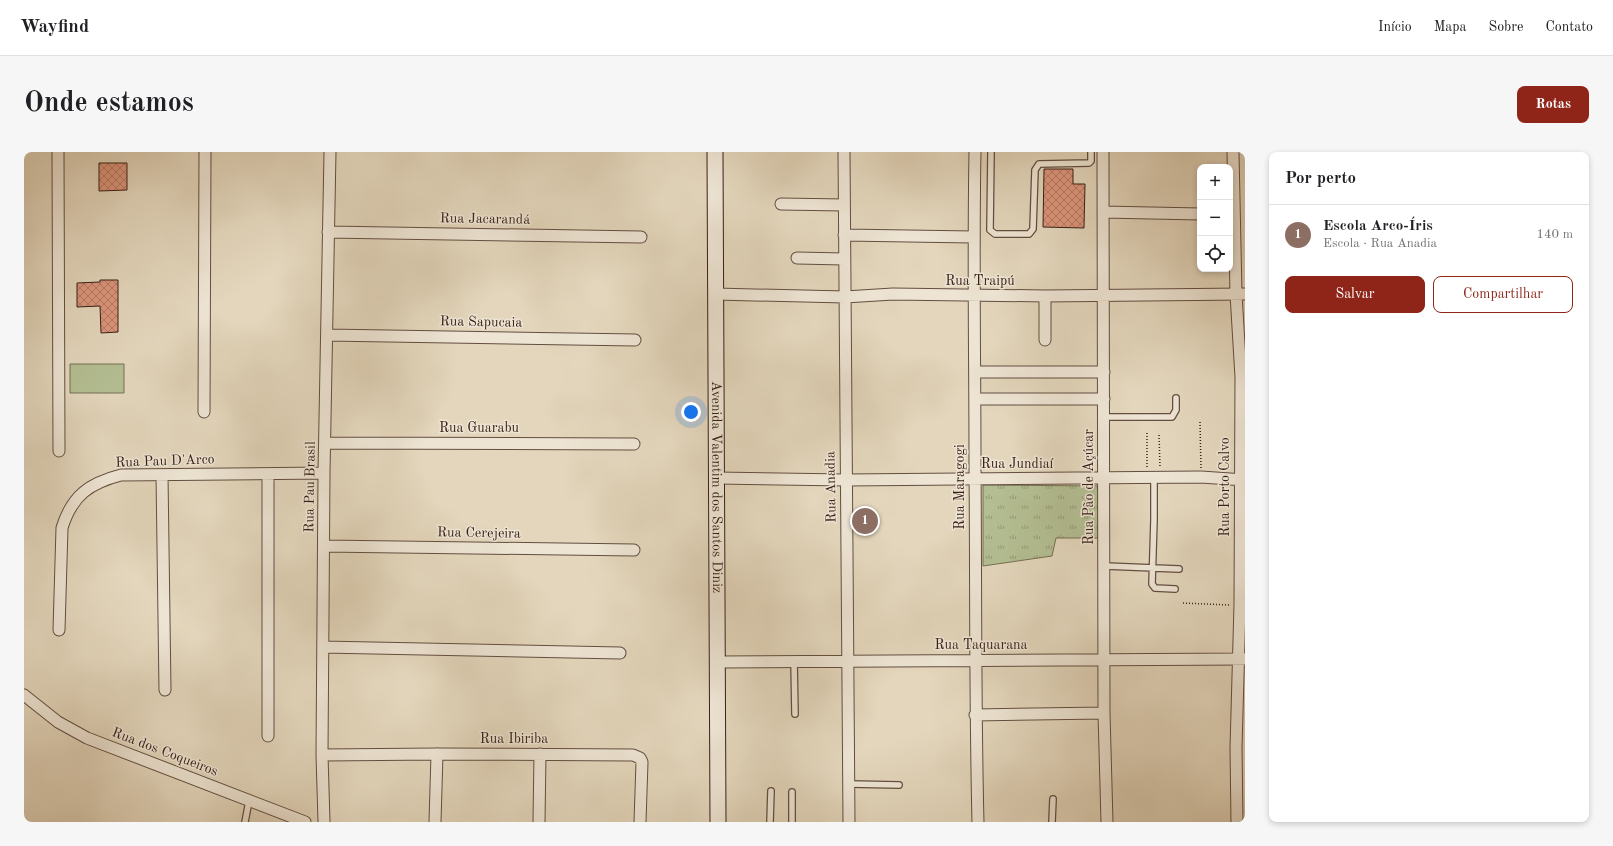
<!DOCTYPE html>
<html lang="pt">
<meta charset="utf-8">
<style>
:root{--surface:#fff;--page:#f6f6f6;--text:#202124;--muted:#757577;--line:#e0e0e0;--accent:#8f2418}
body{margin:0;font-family:"Old Standard TT",serif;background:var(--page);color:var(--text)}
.controls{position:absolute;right:12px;top:12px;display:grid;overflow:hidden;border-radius:8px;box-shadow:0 2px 6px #0003}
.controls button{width:36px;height:36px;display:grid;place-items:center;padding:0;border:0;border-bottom:1px solid var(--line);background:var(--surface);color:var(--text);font:20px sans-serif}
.you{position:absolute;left:667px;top:260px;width:14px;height:14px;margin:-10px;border:3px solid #fff;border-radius:50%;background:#1a73e8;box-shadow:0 0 0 6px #1a73e833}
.badge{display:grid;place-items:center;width:26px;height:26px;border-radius:50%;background:var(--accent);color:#fff;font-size:13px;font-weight:700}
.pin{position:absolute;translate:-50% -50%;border:2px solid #fff;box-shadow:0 1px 4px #0006}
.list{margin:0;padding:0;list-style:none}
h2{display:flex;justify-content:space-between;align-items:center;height:52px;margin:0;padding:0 16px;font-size:17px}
h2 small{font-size:13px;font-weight:400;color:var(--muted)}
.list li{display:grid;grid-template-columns:26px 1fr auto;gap:12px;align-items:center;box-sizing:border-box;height:60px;padding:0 16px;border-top:1px solid var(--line)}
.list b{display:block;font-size:15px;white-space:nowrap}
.list p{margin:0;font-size:13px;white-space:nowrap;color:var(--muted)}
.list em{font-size:13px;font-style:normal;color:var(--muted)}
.actions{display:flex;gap:8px;padding:12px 16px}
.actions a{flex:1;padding:9px 0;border:1px solid var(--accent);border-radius:8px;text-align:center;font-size:14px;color:var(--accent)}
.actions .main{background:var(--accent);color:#fff}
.icon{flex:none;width:22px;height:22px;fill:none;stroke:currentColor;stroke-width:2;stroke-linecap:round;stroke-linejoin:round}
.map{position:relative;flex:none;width:1221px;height:670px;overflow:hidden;border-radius:8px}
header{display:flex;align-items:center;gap:24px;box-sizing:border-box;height:56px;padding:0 20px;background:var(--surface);border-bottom:1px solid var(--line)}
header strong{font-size:19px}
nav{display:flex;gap:22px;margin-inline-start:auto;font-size:14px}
.intro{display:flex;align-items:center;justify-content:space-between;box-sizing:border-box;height:96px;padding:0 24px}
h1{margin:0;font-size:28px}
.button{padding:10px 18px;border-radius:8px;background:var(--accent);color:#fff;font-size:14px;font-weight:700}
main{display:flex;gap:24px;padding:0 24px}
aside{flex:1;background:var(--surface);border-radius:8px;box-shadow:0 2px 6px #0003}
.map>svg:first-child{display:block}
.grass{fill:url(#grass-tufts);stroke:#766f54}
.pitch{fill:#b3be92;stroke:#766f54}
.building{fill:url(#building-cross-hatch);stroke:#382017}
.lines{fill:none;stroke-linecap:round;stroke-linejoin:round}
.lane-casing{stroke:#634e40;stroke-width:8}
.street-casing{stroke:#634e40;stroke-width:13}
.secondary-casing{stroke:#382017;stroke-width:17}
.path{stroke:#382017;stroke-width:1.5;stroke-dasharray:1 2;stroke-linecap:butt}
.lane{stroke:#ede4d3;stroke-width:5.5}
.street{stroke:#ede4d3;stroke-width:11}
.secondary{stroke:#ede4d3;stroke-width:15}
.labels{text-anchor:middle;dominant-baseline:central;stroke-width:3;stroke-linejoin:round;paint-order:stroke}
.street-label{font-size:14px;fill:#382017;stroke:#ede4d3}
</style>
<header>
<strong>Wayfind</strong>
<nav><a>Início</a><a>Mapa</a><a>Sobre</a><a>Contato</a></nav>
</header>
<div class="intro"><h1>Onde estamos</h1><a class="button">Rotas</a></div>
<main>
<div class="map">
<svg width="1221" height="670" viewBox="0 0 1221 670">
<defs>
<pattern id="grass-tufts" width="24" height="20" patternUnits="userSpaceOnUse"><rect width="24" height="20" fill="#b3be92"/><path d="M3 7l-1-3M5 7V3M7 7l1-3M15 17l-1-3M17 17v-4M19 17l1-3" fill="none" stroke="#939a76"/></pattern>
<pattern id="building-cross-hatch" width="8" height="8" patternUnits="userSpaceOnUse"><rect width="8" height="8" fill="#dd967c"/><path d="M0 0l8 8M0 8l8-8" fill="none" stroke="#b47a65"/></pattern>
</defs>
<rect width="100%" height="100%" fill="#e3d6bc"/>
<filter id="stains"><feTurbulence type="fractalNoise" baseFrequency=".005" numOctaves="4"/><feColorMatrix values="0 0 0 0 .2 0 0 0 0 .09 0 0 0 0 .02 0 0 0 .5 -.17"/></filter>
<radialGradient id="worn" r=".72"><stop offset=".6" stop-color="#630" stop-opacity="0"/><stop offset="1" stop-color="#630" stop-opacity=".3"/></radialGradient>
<!-- grass -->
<path class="grass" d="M959,333L1074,334V386H1032L1028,404L959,414Z"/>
<!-- pitch -->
<path class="pitch" d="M46,212H100V241H46Z"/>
<!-- building -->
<path class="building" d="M75,11H103V38L75,39Z
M1020,17H1049V32H1061L1060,76L1019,75Z
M76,128H94V180L77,181L76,154L53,155V131L76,130Z"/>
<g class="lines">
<defs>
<path id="lane" d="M967,0L966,78L971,82H1005L1009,77L1011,18L1015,12L1065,11L1067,9V0
M1080,265H1148L1152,258V246
M1130,327V368L1128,432L1131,436L1151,437
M1081,414L1155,417
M770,509L771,562
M826,632L875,633
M768,640V670
M221,670L225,649
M746,670L747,639
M1028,670L1029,647"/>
<path id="street" d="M34,0L35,299
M820,0L825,670
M951,0C949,104 951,209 951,313C952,432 951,551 954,670
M1079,0L1080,561L1083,670
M1209,0L1212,142L1217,225L1216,453L1212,596L1213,670
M757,52L820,53
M1079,60L1176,62
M304,80L617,85
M820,83L949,85
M773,106L820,107
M691,142L821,145L869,142L1021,144L1221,142
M303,183L611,188
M1021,188V144
M951,220H1080
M951,247H1080
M180,260L181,0
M301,291L610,292
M138,323L141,538
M692,326L822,328L1177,325L1221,328
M300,394L610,398
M35,478L38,376C48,343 66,331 97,323L300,321
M299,495L596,501
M694,510L1221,507
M0,543L34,570L63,586L281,670
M951,563L1080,561
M244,584V322
M298,603L413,602L609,603L616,606L618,610L616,670
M300,670L298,603L300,321L306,0
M411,670L413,602
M515,670L516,602"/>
<g id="secondary">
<path id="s1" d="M691,0L694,670"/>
</g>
</defs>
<!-- lane casing -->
<use href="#lane" class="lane-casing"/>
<!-- street casing -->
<use href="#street" class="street-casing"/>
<!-- secondary casing -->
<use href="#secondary" class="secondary-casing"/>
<!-- path -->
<path class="path" d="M1176,270L1177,316
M1123,281V315
M1135,283L1136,314
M1159,451L1206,453"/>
<!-- lane -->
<use href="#lane" class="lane"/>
<!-- street -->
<use href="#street" class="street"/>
<!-- secondary -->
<use href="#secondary" class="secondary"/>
</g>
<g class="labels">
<!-- street labels -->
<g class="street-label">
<text transform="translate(461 67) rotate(1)">Rua Jacarandá</text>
<text x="956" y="129">Rua Traipú</text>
<text transform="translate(457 170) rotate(1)">Rua Sapucaia</text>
<text x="455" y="276">Rua Guarabu</text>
<text transform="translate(141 309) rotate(-2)">Rua Pau D'Arco</text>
<text x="993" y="312">Rua Jundiaí</text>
<text transform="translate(286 335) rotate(-89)">Rua Pau Brasil</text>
<text stroke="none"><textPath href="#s1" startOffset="335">Avenida Valentim dos Santos Diniz</textPath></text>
<text transform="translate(807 335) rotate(-91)">Rua Anadia</text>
<text transform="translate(936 335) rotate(-90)">Rua Maragogi</text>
<text transform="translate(1065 335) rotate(-90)">Rua Pão de Açúcar</text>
<text transform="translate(1201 335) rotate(-90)">Rua Porto Calvo</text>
<text transform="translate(455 381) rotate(1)">Rua Cerejeira</text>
<text x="957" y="493">Rua Taquarana</text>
<text x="490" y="587">Rua Ibiriba</text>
<text transform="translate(141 600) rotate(21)">Rua dos Coqueiros</text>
</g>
</g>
<rect width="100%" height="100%" filter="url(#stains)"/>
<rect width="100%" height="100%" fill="url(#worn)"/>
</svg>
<div class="controls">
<button>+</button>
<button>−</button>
<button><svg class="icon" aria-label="locate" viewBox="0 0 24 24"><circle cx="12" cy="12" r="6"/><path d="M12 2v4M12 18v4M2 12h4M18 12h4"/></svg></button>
</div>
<div class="you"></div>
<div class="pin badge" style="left:841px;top:369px;background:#8d6e63">1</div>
</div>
<aside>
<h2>Por perto<small></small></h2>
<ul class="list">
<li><span class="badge" style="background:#8d6e63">1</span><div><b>Escola Arco-Íris</b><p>Escola · Rua Anadia</p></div><em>140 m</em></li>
</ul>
<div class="actions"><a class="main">Salvar</a><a>Compartilhar</a></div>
</aside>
</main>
